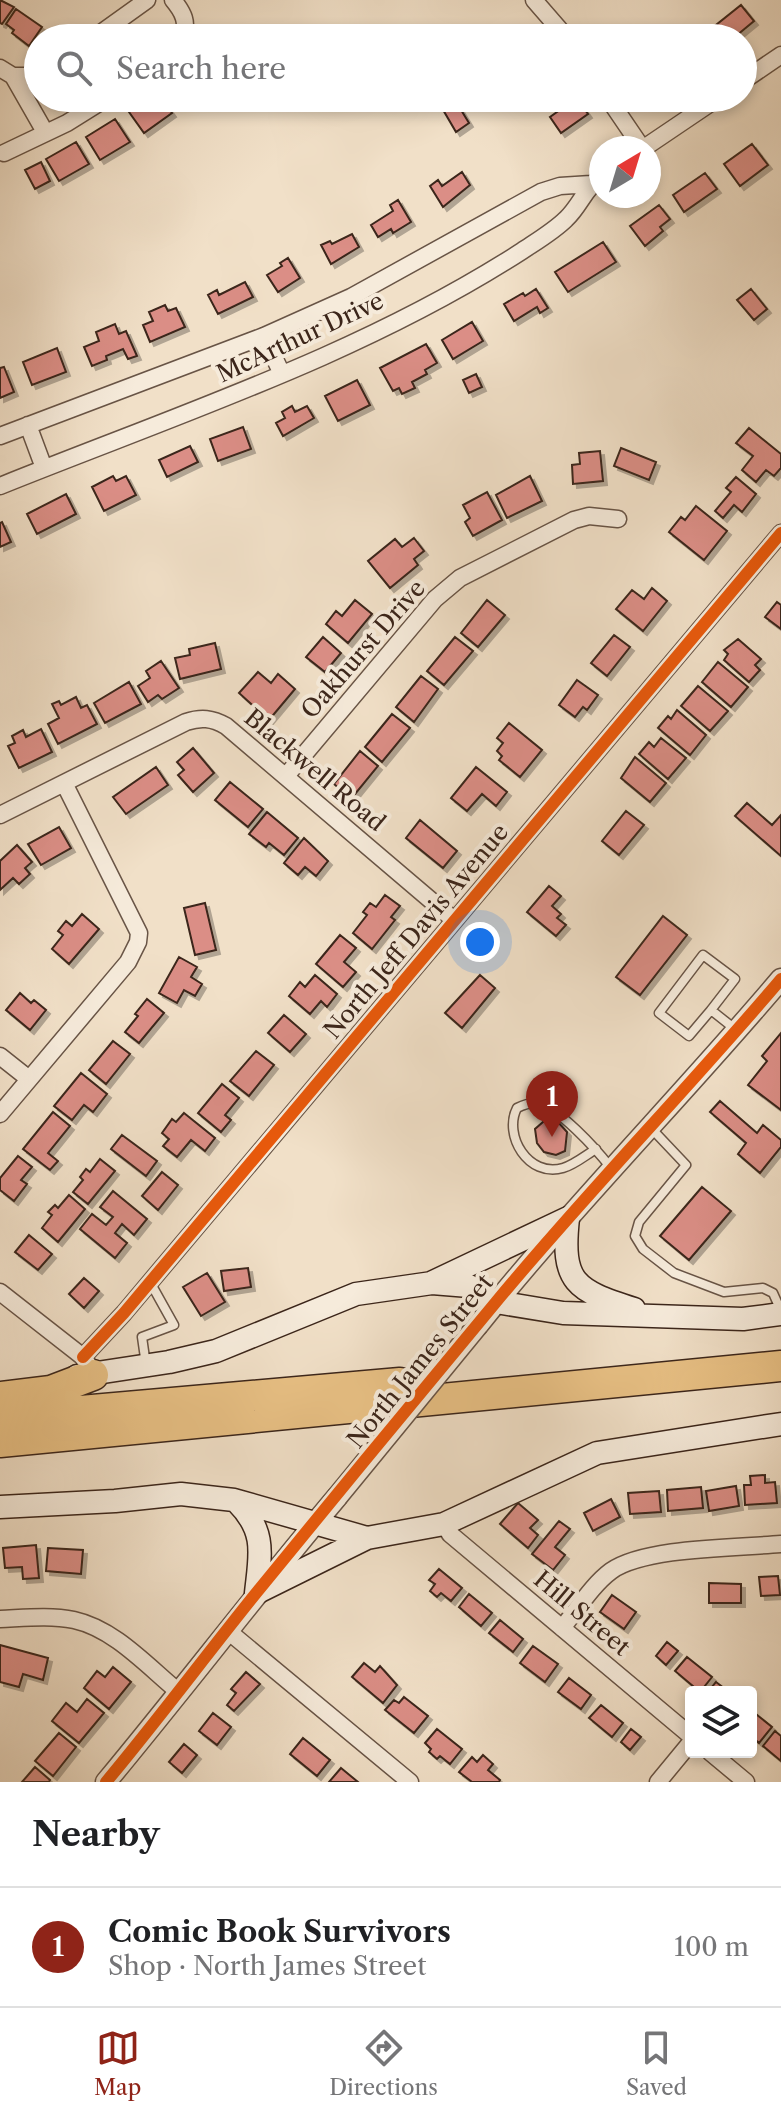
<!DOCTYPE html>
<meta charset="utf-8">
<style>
:root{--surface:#fff;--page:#f6f6f6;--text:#202124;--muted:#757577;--line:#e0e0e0;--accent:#8f2418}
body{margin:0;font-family:"Libre Caslon Text",serif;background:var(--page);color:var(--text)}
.controls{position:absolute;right:24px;bottom:24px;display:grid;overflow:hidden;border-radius:8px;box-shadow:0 4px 12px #0003}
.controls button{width:72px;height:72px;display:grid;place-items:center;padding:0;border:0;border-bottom:2px solid var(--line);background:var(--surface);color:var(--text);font:40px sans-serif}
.compass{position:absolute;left:589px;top:136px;width:72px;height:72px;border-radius:50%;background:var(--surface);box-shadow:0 4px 12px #0003;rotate:38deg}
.you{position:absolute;left:480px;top:942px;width:28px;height:28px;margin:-20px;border:6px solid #fff;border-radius:50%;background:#1a73e8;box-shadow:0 0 0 12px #1a73e833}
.badge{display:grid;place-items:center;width:52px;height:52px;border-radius:50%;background:var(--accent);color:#fff;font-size:26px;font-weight:700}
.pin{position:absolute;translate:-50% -66px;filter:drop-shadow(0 2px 4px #0008)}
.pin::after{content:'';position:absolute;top:42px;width:28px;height:24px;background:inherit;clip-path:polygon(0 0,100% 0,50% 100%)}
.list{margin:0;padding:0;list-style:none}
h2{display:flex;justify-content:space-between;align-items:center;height:104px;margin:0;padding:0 32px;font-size:34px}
h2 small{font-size:26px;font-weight:400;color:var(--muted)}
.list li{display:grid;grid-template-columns:52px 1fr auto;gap:24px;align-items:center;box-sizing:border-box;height:120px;padding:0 32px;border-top:2px solid var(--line)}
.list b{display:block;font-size:30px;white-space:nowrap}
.list p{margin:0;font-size:26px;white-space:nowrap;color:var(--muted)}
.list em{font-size:26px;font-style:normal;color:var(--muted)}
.icon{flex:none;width:44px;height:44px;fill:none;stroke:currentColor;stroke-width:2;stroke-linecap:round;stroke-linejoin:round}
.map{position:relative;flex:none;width:781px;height:1782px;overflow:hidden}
.search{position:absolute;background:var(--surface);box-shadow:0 4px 12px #0003;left:24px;right:24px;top:24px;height:88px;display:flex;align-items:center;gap:20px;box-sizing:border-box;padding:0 28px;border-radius:44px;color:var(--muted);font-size:30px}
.sheet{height:224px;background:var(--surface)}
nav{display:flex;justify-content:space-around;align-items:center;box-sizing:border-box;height:112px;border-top:2px solid var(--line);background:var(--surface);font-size:22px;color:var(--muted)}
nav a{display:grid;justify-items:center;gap:4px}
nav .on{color:var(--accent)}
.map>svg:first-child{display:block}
.building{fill:#db8e86;stroke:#3b251a;stroke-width:2;filter:url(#shadow)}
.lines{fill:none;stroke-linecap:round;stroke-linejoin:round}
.service-casing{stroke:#685446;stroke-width:11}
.minor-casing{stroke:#685446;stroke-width:19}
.tertiary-casing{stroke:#685446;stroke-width:23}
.secondary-casing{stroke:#3b251a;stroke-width:25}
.motorway-casing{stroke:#3b251a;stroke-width:33}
.service{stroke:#f6ebdb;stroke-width:8}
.minor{stroke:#f6ebdb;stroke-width:16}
.tertiary{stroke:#f6ebdb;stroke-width:20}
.secondary{stroke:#f6ebdb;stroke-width:22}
.motorway{stroke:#e8c084;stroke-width:30}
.tertiary-bridge-casing{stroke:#685446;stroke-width:23;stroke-linecap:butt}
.tertiary-bridge{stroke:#f6ebdb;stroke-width:20}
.cycleway-casing{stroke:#f6ebdb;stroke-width:17}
.cycleway{stroke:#e8590c;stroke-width:12}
.labels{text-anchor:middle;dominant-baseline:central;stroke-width:8;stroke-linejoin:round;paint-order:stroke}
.street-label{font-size:24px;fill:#3b251a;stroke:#f6ebdb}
</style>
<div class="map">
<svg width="781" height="1782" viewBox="0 0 781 1782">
<defs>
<filter id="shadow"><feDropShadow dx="4" dy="4" stdDeviation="0" flood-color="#0004"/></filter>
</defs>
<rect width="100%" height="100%" fill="#f1e0c8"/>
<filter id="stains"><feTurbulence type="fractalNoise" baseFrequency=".0025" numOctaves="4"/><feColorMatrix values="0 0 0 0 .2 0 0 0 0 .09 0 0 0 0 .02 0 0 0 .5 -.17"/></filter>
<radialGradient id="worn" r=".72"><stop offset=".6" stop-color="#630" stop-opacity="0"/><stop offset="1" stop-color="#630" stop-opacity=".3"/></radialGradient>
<!-- building -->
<path class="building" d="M0,0L14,7L2,24L0,23Z
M741,5L754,21L736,36L734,34L727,38L716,25Z
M16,9L42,27L29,46L12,33L14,30L6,24Z
M149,98H161L172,113L144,133L129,112Z
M568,98H583L584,100L580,103L588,114L561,133L550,117L571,102Z
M455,100L469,123L456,132L442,108Z
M115,119L130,142L100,160L86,137Z
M76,142L89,164L59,181L46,159Z
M752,144L768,165L740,186L724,164Z
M41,162L50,181L35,189L25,170Z
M462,172L470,185L443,207L430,186L438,180L442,186Z
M705,173L717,189L684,212L673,195Z
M398,200L411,222L393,233L391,229L378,237L371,225L393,211L390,205Z
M659,205L670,219L660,227L663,231L645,246L630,226Z
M352,234L359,247L331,264L321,245L330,241L332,244Z
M603,242L616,262L568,292L555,272Z
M288,258L300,278L278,292L267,275L282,266L280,263Z
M245,282L253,297L218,314L208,295L217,290L219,295Z
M536,289L548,308L540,313L537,307L514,321L504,304L523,293L525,296Z
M751,289L767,309L754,320L737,300Z
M165,305L168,311L176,308L185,327L150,342L143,325L153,321L149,312Z
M472,322L483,341L453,359L442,340Z
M115,324L119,334L126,331L137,356L128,359L123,349L106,356L107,360L92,366L84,347L99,341L96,332Z
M426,344L437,363L425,370L427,374L412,382L415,388L402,394L399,388L393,391L380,368Z
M57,348L66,372L32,385L23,362Z
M4,367L14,392L0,398V368Z
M476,374L482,387L469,393L463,380Z
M357,380L370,405L338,421L325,396Z
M292,406L295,412L307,406L314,418L283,436L276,423L285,418L282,412Z
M243,427L251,449L218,461L210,439Z
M749,428L781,454V468L774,476L766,470L756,482L742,470L753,456L736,443Z
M190,446L198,462L167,477L159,460Z
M621,448L656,462L649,480L614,466Z
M600,451L603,481L573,484L572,465L580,464L579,453Z
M113,476L116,481L126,476L136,495L104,511L92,487Z
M530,476L542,501L507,518L496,495Z
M736,477L756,494L742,512L734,505L723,518L715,511L731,492L726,488Z
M487,492L502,520L473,536L465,522L470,518L463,505Z
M66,494L76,514L37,534L27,514Z
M696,506L727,531L704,560L669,532L681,517L685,520Z
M2,522L11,542L0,547V523Z
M414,538L424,551L414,559L418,565L390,588L368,561L395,539L402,547Z
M652,588L667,601L643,631L616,609L632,590L644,599Z
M355,600L372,614L348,643L326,624L336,611L342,616Z
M487,600L505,615L478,647L461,633Z
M777,602L781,605V629L765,617Z
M614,635L630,647L607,676L591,663Z
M323,637L341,653L325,672L306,657Z
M455,637L473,651L444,685L427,671Z
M738,639L761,659L755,665L760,670L749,682L724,660L728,654L724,650Z
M215,643L221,669L180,679L175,658L190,655L189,649Z
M161,661L179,688L162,699L158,695L148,702L138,686L150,678L146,671Z
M718,662L748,687L731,707L702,682Z
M258,672L271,683L278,674L295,689L269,720L239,693Z
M421,676L438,689L414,722L396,707Z
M577,680L598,695L587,710L583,707L575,717L559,705Z
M129,682L141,704L105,723L94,703Z
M698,686L728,711L710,731L681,706Z
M76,697L81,708L87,705L97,724L58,744L48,724L59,718L52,704L59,701L61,705Z
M677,710L706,735L690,755L658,728L668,716L671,719Z
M392,714L410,728L382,762L365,747Z
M509,723L542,750L520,777L499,760L502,756L497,751L503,743L497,738Z
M41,729L52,752L19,768L8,746L15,743L12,736L23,730L26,737Z
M661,738L686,758L668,779L639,754L649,742L654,747Z
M193,748L214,773L193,792L178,775L184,770L177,762Z
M360,751L378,766L351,799L334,784Z
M635,757L666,783L650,802L621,778Z
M156,767L168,785L126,814L113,797Z
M476,767L507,792L496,806L482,794L467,811L451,798Z
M230,782L263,809L248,827L215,800Z
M747,803L772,825L781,815V856L735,816Z
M626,811L644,825L619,855L602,841Z
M267,812L298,838L284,855L269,843L266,847L249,834Z
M420,820L457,851L443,868L406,838Z
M59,827L71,848L41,865L28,844Z
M304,838L328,861L316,876L305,867L298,875L284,863Z
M17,845L32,862L25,868L30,874L19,884L13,878L0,890V861Z
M549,886L561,896L552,906L561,914L557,918L566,925L556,936L527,912Z
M385,895L400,906L391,917L395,920L372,949L353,933L367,915L363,912L370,903L376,907Z
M205,903L216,950L195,955L184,908Z
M82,914L99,929L69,964L52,949L63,935L58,931L66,921L72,926Z
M663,916L687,935L640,995L616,977Z
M340,935L356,948L344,962L356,972L343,987L316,964Z
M179,957L197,967L191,977L202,984L195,996L184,990L177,1003L159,993Z
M315,975L337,994L327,1007L321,1001L310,1014L289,996L300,982L305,987Z
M480,975L495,988L462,1028L445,1013Z
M20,993L31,1003L34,1000L46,1010L30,1030L6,1010Z
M147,999L164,1013L139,1043L125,1032L138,1016L135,1014Z
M284,1015L306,1034L290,1052L268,1033Z
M781,1033V1110L748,1085L767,1061L762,1056Z
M113,1041L130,1054L106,1084L89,1070Z
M256,1051L274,1065L249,1096L230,1081Z
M81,1073L107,1094L93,1112L84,1105L72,1120L54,1106Z
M222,1084L239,1098L225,1115L231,1120L221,1132L198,1113Z
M720,1101L757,1133L763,1125L781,1140V1147L760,1173L738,1154L746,1143L710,1112Z
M53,1112L70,1126L48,1153L58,1161L50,1170L23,1149Z
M184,1113L215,1138L205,1151L191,1140L177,1157L163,1146L169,1139L162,1133L172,1119L176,1122Z
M543,1122H558L567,1132L565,1151L556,1155L544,1152L537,1143L535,1129Z
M122,1135L157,1161L146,1176L111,1149Z
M18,1156L32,1167L21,1180L27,1184L14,1201L0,1190V1178Z
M100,1159L115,1171L88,1204L73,1192L83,1180L80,1177L86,1169L90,1172Z
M162,1172L178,1185L158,1210L142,1196Z
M702,1187L731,1211L689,1260L660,1236Z
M113,1191L147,1219L134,1235L122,1224L115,1233L127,1243L115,1258L80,1229L92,1214L106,1225L113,1217L100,1207Z
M69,1195L85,1209L58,1242L42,1228L52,1215L48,1212L55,1205L58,1208Z
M29,1235L52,1254L38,1270L15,1252Z
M248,1268L251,1287L224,1291L221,1271Z
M207,1273L225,1302L201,1316L183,1287Z
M84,1278L99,1291L84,1308L69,1294Z
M765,1475V1483L775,1482L777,1503L745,1505L744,1485H751L750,1476Z
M736,1486L739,1506L709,1511L706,1491Z
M701,1487L703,1508L668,1511L667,1490Z
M659,1491L661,1512L630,1514L628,1493Z
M611,1499L620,1517L593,1531L584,1513Z
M518,1503L538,1520L530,1528L538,1535L528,1548L500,1524Z
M559,1521L570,1529L555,1547L565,1555L553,1570L532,1554Z
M36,1545L39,1578L23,1579L22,1567L5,1568L3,1548Z
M48,1548L83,1550L81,1574L46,1571Z
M439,1569L462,1588L451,1601L441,1593L437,1597L430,1591L435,1584L429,1580Z
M778,1576L780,1595L761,1596L759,1577Z
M709,1583L741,1584V1603H709Z
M469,1594L492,1613L481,1626L459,1607Z
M612,1595L636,1612L624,1629L600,1612Z
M500,1620L523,1639L513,1652L489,1633Z
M667,1642L678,1651L666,1665L656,1656Z
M0,1645L48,1658L43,1680L23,1674L19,1687L0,1682Z
M533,1646L558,1664L545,1682L520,1663Z
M687,1657L712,1677L700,1692L675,1671Z
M364,1663L375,1672L380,1666L397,1685L383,1703L352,1677Z
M113,1667L131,1682L109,1709L84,1688L97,1671L105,1677Z
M246,1672L260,1684L234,1711L227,1705L236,1693L231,1689Z
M569,1678L591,1695L581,1709L558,1692Z
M716,1682L729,1692H708Z
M404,1697L428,1716L414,1733L385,1710L394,1700L399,1703Z
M87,1699L104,1713L79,1743L52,1721L66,1703L77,1712Z
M601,1705L623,1723L612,1737L589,1718Z
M751,1710L772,1727L759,1743L751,1736Z
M213,1713L231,1727L217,1745L199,1731Z
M437,1729L462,1749L450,1764L440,1756L437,1759L429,1752L431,1749L425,1743Z
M631,1729L641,1737L630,1750L621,1742Z
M775,1731L781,1736V1761L763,1746Z
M59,1733L76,1747L53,1776L35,1761Z
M303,1738L330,1760L317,1776L290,1754Z
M184,1744L197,1755L182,1773L169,1762Z
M483,1755L493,1764L488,1770L500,1780L499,1782H472L459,1772L472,1757L477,1762Z
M35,1767L50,1780L49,1782H22Z
M341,1768L358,1782H329Z"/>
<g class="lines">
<defs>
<path id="service" d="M711,1010L735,979L703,955L659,1013L689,1036L711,1010L735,1029
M650,1127L686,1165L639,1222L635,1236L643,1249L674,1273L724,1292L763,1288L773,1293L781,1311
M596,1149C586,1155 574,1165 563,1168C528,1178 503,1135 517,1108C523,1105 529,1103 535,1103C557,1105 597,1150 611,1168
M146,1365L142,1337L174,1325L150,1282"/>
<path id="minor" d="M173,0C183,12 189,23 182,38
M534,0L567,38
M94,38L147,0
M0,68L13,76H38
M13,76L45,132
M743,81L781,55
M608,98L642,148
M644,148L718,98
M4,153L67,123L107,98
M264,336L282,374
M28,425L44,468
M0,436L264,336L351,297L541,192L560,186L591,184
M0,486C176,415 361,355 522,251C537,241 554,231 566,219C580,206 585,188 601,177
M286,776L435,599L460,578L574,520L589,516L618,519
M0,815L186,722C201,717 212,718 226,726L454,920
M0,1056L29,1079
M0,1114L128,962L138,942L139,933L64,783
M0,1292L83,1357L89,1366
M83,1357L124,1313L781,533
M444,1524L450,1534L691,1736
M0,1619C24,1618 50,1615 74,1620C115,1629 148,1667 180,1693
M562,1628C577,1610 592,1585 611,1571C645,1547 737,1548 781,1544
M228,1631L410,1782
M710,1752L746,1782
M658,1782L691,1742"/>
<path id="tertiary" d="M478,1325C574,1205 682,1096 781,979
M106,1782C184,1688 258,1591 337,1497"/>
<path id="secondary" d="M568,1218C561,1283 575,1290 634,1309
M433,1282L568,1218
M77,1376L169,1362L216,1351L356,1294L432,1283L469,1286L496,1302L563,1313L743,1319L781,1314
M237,1502C267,1532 260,1555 256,1593
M0,1507L115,1501L181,1494L234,1500L367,1538L444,1524L597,1453L781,1424
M256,1593L367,1538"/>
<path id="motorway" d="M0,1397L51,1391L93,1375
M0,1418L400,1383
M0,1442L781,1366"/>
</defs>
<!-- service casing -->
<use href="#service" class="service-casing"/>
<!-- minor casing -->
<use href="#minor" class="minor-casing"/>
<!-- tertiary casing -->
<use href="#tertiary" class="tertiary-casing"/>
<!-- secondary casing -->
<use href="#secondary" class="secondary-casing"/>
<!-- motorway casing -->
<use href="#motorway" class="motorway-casing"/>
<!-- service -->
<use href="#service" class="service"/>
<!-- minor -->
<use href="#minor" class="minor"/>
<!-- tertiary -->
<use href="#tertiary" class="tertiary"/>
<!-- secondary -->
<use href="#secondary" class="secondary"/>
<!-- motorway -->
<use href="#motorway" class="motorway"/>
<defs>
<path id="tertiary-bridge" d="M337,1497L478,1325"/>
</defs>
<!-- tertiary-bridge casing -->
<use href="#tertiary-bridge" class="tertiary-bridge-casing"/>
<!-- tertiary-bridge -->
<use href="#tertiary-bridge" class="tertiary-bridge"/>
<defs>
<path id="cycleway" d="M83,1357L124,1313L781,533
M106,1782C158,1720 206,1655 257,1592C336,1495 416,1398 496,1302C588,1191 688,1089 781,979"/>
</defs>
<!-- cycleway casing -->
<use href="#cycleway" class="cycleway-casing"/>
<!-- cycleway -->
<use href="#cycleway" class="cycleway"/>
</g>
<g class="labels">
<!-- street labels -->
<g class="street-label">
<text transform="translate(300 337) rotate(-25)">McArthur Drive</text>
<text transform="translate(363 649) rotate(-49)">Oakhurst Drive</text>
<text transform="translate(315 770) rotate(40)">Blackwell Road</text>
<text transform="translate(416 931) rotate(-50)">North Jeff Davis Avenue</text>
<text transform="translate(420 1361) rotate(-51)">North James Street</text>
<text transform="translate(582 1613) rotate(40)">Hill Street</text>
</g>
</g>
<rect width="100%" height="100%" filter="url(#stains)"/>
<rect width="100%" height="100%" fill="url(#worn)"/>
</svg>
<div class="controls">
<button><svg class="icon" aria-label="layers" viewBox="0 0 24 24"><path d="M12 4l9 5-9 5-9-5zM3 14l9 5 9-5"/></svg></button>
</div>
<svg class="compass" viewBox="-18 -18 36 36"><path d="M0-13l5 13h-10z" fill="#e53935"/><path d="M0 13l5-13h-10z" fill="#757577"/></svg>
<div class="you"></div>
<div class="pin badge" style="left:552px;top:1137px">1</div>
<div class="search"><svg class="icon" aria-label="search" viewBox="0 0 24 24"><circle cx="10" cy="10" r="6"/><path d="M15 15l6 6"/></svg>Search here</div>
</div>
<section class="sheet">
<h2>Nearby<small></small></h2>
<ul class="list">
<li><span class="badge">1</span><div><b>Comic Book Survivors</b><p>Shop · North James Street</p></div><em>100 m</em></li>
</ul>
</section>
<nav>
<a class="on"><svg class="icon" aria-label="map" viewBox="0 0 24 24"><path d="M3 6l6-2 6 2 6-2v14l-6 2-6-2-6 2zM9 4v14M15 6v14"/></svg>Map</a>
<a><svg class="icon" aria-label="directions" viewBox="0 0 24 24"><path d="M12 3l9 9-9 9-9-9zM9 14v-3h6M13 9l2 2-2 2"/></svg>Directions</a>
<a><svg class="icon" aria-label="saved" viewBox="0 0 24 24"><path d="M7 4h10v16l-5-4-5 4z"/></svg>Saved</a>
</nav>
